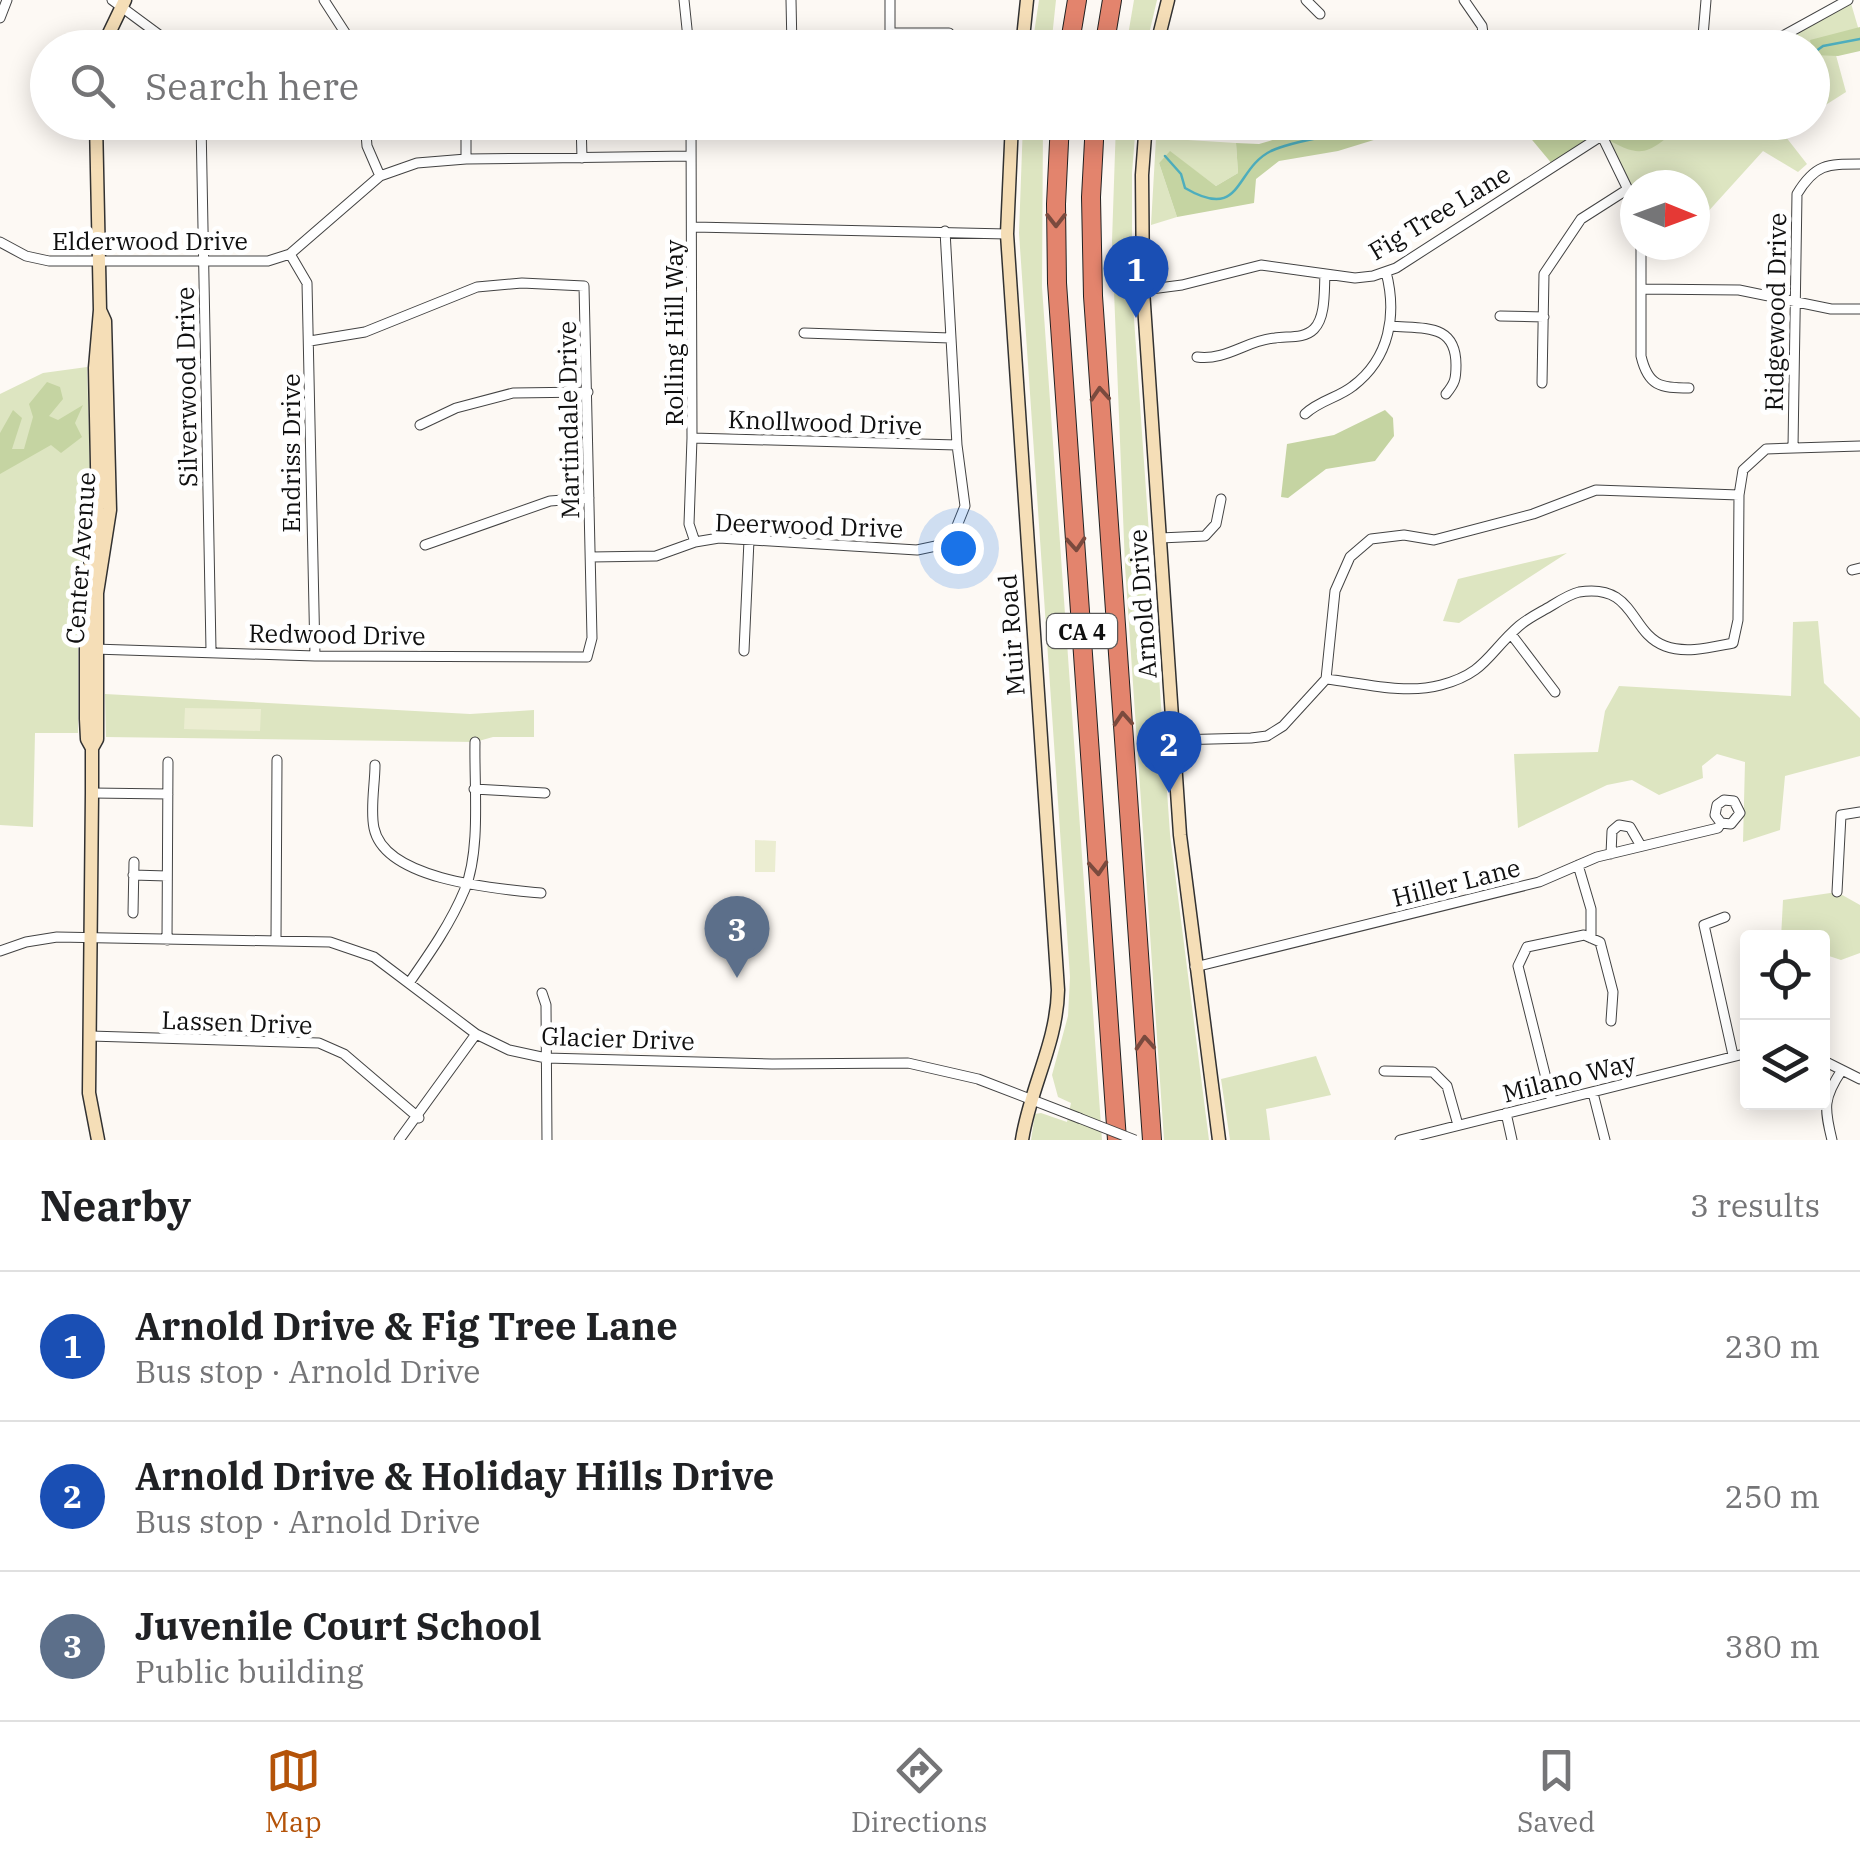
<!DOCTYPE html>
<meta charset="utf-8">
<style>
:root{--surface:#fff;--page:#f2f2f2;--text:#202124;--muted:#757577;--line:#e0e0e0;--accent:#b45309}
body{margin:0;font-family:"IBM Plex Serif",serif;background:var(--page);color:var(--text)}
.controls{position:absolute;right:30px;bottom:30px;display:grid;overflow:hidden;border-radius:10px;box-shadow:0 5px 25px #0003}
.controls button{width:90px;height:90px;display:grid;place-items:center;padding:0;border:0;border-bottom:2px solid var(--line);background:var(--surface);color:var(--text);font:50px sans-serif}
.compass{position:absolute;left:1620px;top:170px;width:90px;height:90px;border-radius:50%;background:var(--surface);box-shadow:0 5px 25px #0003;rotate:91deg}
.you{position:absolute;left:958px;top:548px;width:35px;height:35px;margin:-25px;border:8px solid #fff;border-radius:50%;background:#1a73e8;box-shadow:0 0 0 15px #1a73e833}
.badge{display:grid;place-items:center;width:65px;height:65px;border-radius:50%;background:var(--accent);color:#fff;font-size:32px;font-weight:700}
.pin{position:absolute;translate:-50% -82px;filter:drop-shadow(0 2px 5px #0008)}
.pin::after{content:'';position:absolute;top:52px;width:35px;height:30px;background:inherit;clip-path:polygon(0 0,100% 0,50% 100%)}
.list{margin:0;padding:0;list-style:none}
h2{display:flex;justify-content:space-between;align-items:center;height:130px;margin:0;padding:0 40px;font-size:42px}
h2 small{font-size:32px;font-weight:400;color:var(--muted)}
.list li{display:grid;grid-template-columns:65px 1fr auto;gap:30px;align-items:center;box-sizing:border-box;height:150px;padding:0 40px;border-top:2px solid var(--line)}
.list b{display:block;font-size:38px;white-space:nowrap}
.list p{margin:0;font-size:32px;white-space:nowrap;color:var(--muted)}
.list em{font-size:32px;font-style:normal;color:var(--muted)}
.icon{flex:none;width:55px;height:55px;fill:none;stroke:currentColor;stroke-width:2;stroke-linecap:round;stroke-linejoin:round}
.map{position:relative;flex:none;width:1860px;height:1140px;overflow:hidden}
.search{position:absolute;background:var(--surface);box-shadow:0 5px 25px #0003;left:30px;right:30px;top:30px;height:110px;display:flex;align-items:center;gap:25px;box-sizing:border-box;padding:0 35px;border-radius:55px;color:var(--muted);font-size:38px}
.sheet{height:580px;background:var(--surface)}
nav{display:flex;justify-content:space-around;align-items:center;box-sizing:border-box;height:140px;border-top:2px solid var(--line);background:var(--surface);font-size:28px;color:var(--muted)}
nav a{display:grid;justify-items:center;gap:5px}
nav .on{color:var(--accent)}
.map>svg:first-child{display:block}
.green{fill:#dde5c1}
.forest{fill:#c5d4a2}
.pitch{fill:#ebedd1}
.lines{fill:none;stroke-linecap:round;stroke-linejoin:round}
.stream{stroke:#4eaebd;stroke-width:2.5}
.street-casing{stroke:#434343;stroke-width:11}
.secondary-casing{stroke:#323232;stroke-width:15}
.highway-casing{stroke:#212121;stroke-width:20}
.street{stroke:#fff;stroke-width:9}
.secondary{stroke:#f5deb7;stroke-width:12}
.highway{stroke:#e3846d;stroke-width:18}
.street-bridge-casing{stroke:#434343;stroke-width:11;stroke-linecap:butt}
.street-bridge{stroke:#fff;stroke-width:9}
.oneway{stroke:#7a4a3e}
.labels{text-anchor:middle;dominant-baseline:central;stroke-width:10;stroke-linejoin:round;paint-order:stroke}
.shield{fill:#fff;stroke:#585858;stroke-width:2.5}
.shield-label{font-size:22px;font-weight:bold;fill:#101010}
.street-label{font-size:25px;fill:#101010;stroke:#fff}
</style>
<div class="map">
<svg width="1860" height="1140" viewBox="0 0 1860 1140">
<rect width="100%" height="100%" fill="#fdf9f4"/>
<!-- green -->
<path class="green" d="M1039,0H1056L1051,47H1032Z
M1134,0H1157L1146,47H1126Z
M1850,0L1860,34L1834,48L1846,92L1813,113L1812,48H1761Z
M1023,123H1043L1042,287L1102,1140H1031L1035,1114L1041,1113L1067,1122L1071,1103L1058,1097L1052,1075L1068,1016L1070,977L1019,233Z
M1116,123H1136L1132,173V290L1170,834L1209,1140H1164L1125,566L1112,241Z
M1623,123H1796L1782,132L1807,164L1798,172L1763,151L1695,226V185H1635V204L1601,134Z
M1156,138L1236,143L1238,173L1216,186L1170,152L1159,163L1177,217L1151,225Z
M87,367L91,501L78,590V733H35L33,827L0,825V394L43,373Z
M1567,553L1459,623L1443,621L1458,579Z
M1818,621L1824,683L1860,718V756L1785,776L1780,830L1743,842L1745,762L1717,754L1702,766L1703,778L1659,795L1632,780L1607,785L1518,828L1514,754L1598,752L1605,711L1619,686L1791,696L1793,622Z
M105,694L470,714L534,710V737H493L475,742L106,737Z
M1837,892L1860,905V953L1841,960L1823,954L1822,938H1781L1783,900Z
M1316,1056L1331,1095L1266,1109L1270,1140H1230L1221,1079Z"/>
<!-- forest -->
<path class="forest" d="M1860,27V51L1838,56L1813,55L1810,40Z
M1334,122L1429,123L1338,151L1279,161L1256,179L1254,203L1177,217L1159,163L1170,151L1216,186L1238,173L1236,143L1259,144Z
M1518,123H1687C1648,149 1648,165 1601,135L1553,165Z
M47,382L60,387L63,399L49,416L58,420L83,405L75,423L82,437L61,453L51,445L0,474V433L13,410L22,418L12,449H24L33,417L29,404Z
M1385,410L1393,418L1394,436L1375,461L1326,469L1288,498L1281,497L1287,444L1334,435Z"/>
<!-- pitch -->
<path class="pitch" d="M185,708L261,709L260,731L184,729Z
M755,840L776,841L775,872H755Z"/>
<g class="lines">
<!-- stream -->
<path class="stream" d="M1812,54L1823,46L1860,39
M1586,122L1587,123
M1637,135L1657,132L1663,122
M1165,156L1181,174L1185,188C1243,222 1234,169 1271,151C1293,141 1322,138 1347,132L1354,122"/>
<defs>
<path id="street" d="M112,0L177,48
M324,0L355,48
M684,0L689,48
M791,0L792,48
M1306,0L1320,14
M1464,0L1482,26L1485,48
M1706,0L1703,36L1709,48
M0,18L7,0
M889,33H949
M890,48V0
M1761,48L1848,0
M201,122L211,650
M365,122L367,146L380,176
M581,122L582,158
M691,122L692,438L689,524L695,542
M794,122V123
M1601,134L1635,204
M466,159V122
M693,227L1007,234
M0,242L26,256L49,261H268L290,254L380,176L417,163L466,159L691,156
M1641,245V356C1648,386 1660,388 1689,388
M290,254L307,283L315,656
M1642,289L1739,290L1831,309H1860
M1143,290L1182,285L1261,265L1355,278L1373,276L1396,268L1623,122
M1500,316L1544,317
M1391,326C1424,329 1456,323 1456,365C1456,379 1455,383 1446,394
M804,333L950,338
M1197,357C1226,361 1247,340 1275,338C1288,336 1304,339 1314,329C1326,317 1324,290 1325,274
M1542,383L1544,274L1581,219L1628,189
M1305,414C1320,400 1338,398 1353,386C1390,358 1397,314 1386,272
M420,425L456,408L513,393L588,392
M692,438L957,445
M1793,447L1797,194C1815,164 1827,164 1860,164
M1160,538L1205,536L1216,524L1221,499
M425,545L550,501L589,498
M591,557L656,556L695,542L719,538L917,550L950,543L965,506L957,445L945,231
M1852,570L1860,568
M1511,634L1555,692
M94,649L315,656L587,657L592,638L584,286L522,283L477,287L365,332L310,341
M744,651L749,540
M1326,679C1362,683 1405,695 1441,685C1486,673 1488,653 1519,626C1528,618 1541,612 1551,606C1559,601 1570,594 1579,592C1636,583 1629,633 1665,646C1686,654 1712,647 1733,643L1738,620L1739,495L1743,470L1766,449L1860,446
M1174,740L1251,738L1267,736L1283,726L1326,679L1335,591L1350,557L1371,539L1404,535L1434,540L1533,514L1596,490L1739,495
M375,765C375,784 370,809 374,828C385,881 499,889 541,893
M474,789L545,793
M92,793L168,794
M1611,854L1612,831L1619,825L1630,827L1641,846
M1578,865L1591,909V938
M133,875L167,876
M1837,892L1841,815L1860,812
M133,913L134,862
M1725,917L1704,925L1733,1055
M167,940L168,762
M276,940L277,760
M0,951L26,942L57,937L330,942L374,957L476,1034L509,1050L546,1058L772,1064L908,1063L978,1079L1079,1118
M1195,967L1539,882L1597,857L1718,828L1721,823L1731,824L1740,813L1734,801L1724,800L1717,805L1715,815L1721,823
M409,983C430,953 451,923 465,889C481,849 474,786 475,742
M542,993L546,1005L547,1140
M90,1036L319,1043L344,1054L419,1118
M1822,1060L1860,1079
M1384,1071L1433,1072L1447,1086L1458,1125
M1593,1093L1605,1140
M1552,1102L1518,966L1527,947L1584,935L1600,942L1613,992L1611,1021
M1506,1113L1512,1140
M399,1140L476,1034
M1400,1140L1748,1053
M1832,1140C1824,1108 1823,1098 1842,1070"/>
<path id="secondary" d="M102,48L125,0
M1022,48L1027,0
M1156,48L1168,0
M96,122L100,310L95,368L98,512L86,594V719L87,739L92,748V793L89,1093L98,1140
M1012,122L1007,234L1058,990C1057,1043 1030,1088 1022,1140
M1146,122L1142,175L1143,290L1180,835L1219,1140
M92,748L97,739V593L110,510L105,321L100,310"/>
<path id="highway" d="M1069,48L1077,0
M1104,48L1112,0
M1060,122L1056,204L1057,283L1117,1140
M1095,122L1091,197L1093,296L1152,1140"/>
</defs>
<!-- street casing -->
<use href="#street" class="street-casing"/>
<!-- secondary casing -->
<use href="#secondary" class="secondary-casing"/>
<!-- highway casing -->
<use href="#highway" class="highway-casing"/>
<!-- street -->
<use href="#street" class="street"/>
<!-- secondary -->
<use href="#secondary" class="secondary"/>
<!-- highway -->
<use href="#highway" class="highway"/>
<defs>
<path id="street-bridge" d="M1079,1118L1135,1140"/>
</defs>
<!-- street-bridge casing -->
<use href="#street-bridge" class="street-bridge-casing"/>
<!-- street-bridge -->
<use href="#street-bridge" class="street-bridge"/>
</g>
<!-- one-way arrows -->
<defs><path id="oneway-chevron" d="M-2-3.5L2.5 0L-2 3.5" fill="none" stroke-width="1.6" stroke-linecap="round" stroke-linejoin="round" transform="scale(2.5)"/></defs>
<g class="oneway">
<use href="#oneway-chevron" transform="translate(1056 220) rotate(90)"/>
<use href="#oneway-chevron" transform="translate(1100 394) rotate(-94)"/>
<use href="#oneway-chevron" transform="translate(1076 544) rotate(86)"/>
<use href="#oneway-chevron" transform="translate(1123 719) rotate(-94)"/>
<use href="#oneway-chevron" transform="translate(1098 868) rotate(86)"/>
<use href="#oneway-chevron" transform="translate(1145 1043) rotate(-94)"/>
</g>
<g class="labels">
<!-- shield labels -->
<rect class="shield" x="1047" y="614" width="70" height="34" rx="8"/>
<g class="shield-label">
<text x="1082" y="631">CA 4</text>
</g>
<!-- street labels -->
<g class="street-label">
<text transform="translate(1439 212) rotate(-31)">Fig Tree Lane</text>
<text x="150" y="240">Elderwood Drive</text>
<text transform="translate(1775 312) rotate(-89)">Ridgewood Drive</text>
<text transform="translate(673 333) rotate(-90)">Rolling Hill Way</text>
<text transform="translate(186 387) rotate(-91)">Silverwood Drive</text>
<text transform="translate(568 420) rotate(-91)">Martindale Drive</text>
<text transform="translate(825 422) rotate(2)">Knollwood Drive</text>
<text transform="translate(290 453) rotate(-90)">Endriss Drive</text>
<text transform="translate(809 525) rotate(2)">Deerwood Drive</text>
<text transform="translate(80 558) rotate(-86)">Center Avenue</text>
<text transform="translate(1142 604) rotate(-94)">Arnold Drive</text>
<text transform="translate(337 634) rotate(1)">Redwood Drive</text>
<text transform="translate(1011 635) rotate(-94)">Muir Road</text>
<text transform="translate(1456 882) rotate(-14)">Hiller Lane</text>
<text transform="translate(237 1022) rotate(2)">Lassen Drive</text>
<text transform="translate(618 1038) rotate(2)">Glacier Drive</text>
<text transform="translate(1569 1077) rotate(-14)">Milano Way</text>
</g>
</g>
</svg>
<div class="controls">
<button><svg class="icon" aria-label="locate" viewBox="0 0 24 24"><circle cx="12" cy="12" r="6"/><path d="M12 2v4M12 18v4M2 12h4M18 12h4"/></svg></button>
<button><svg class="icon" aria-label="layers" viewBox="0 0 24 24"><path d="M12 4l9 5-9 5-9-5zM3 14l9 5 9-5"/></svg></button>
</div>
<svg class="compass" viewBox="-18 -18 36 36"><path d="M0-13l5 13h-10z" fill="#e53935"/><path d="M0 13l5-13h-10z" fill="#757577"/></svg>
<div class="you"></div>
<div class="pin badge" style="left:1136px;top:318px;background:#1a4fb4">1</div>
<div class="pin badge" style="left:1169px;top:793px;background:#1a4fb4">2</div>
<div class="pin badge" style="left:737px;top:978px;background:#5c6f8a">3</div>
<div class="search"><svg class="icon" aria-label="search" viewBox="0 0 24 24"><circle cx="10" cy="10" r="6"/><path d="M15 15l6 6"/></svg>Search here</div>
</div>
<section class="sheet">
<h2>Nearby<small>3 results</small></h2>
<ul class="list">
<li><span class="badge" style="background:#1a4fb4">1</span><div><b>Arnold Drive &amp; Fig Tree Lane</b><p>Bus stop · Arnold Drive</p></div><em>230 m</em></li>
<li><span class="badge" style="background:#1a4fb4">2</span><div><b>Arnold Drive &amp; Holiday Hills Drive</b><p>Bus stop · Arnold Drive</p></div><em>250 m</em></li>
<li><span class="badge" style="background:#5c6f8a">3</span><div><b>Juvenile Court School</b><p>Public building</p></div><em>380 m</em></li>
</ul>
</section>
<nav>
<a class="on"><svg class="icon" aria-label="map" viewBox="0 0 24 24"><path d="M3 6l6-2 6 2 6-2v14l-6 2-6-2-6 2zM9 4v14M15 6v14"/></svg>Map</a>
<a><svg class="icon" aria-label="directions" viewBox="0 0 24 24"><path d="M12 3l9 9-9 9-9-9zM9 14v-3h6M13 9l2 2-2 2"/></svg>Directions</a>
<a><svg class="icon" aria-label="saved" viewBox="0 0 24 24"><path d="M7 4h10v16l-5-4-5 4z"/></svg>Saved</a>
</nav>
